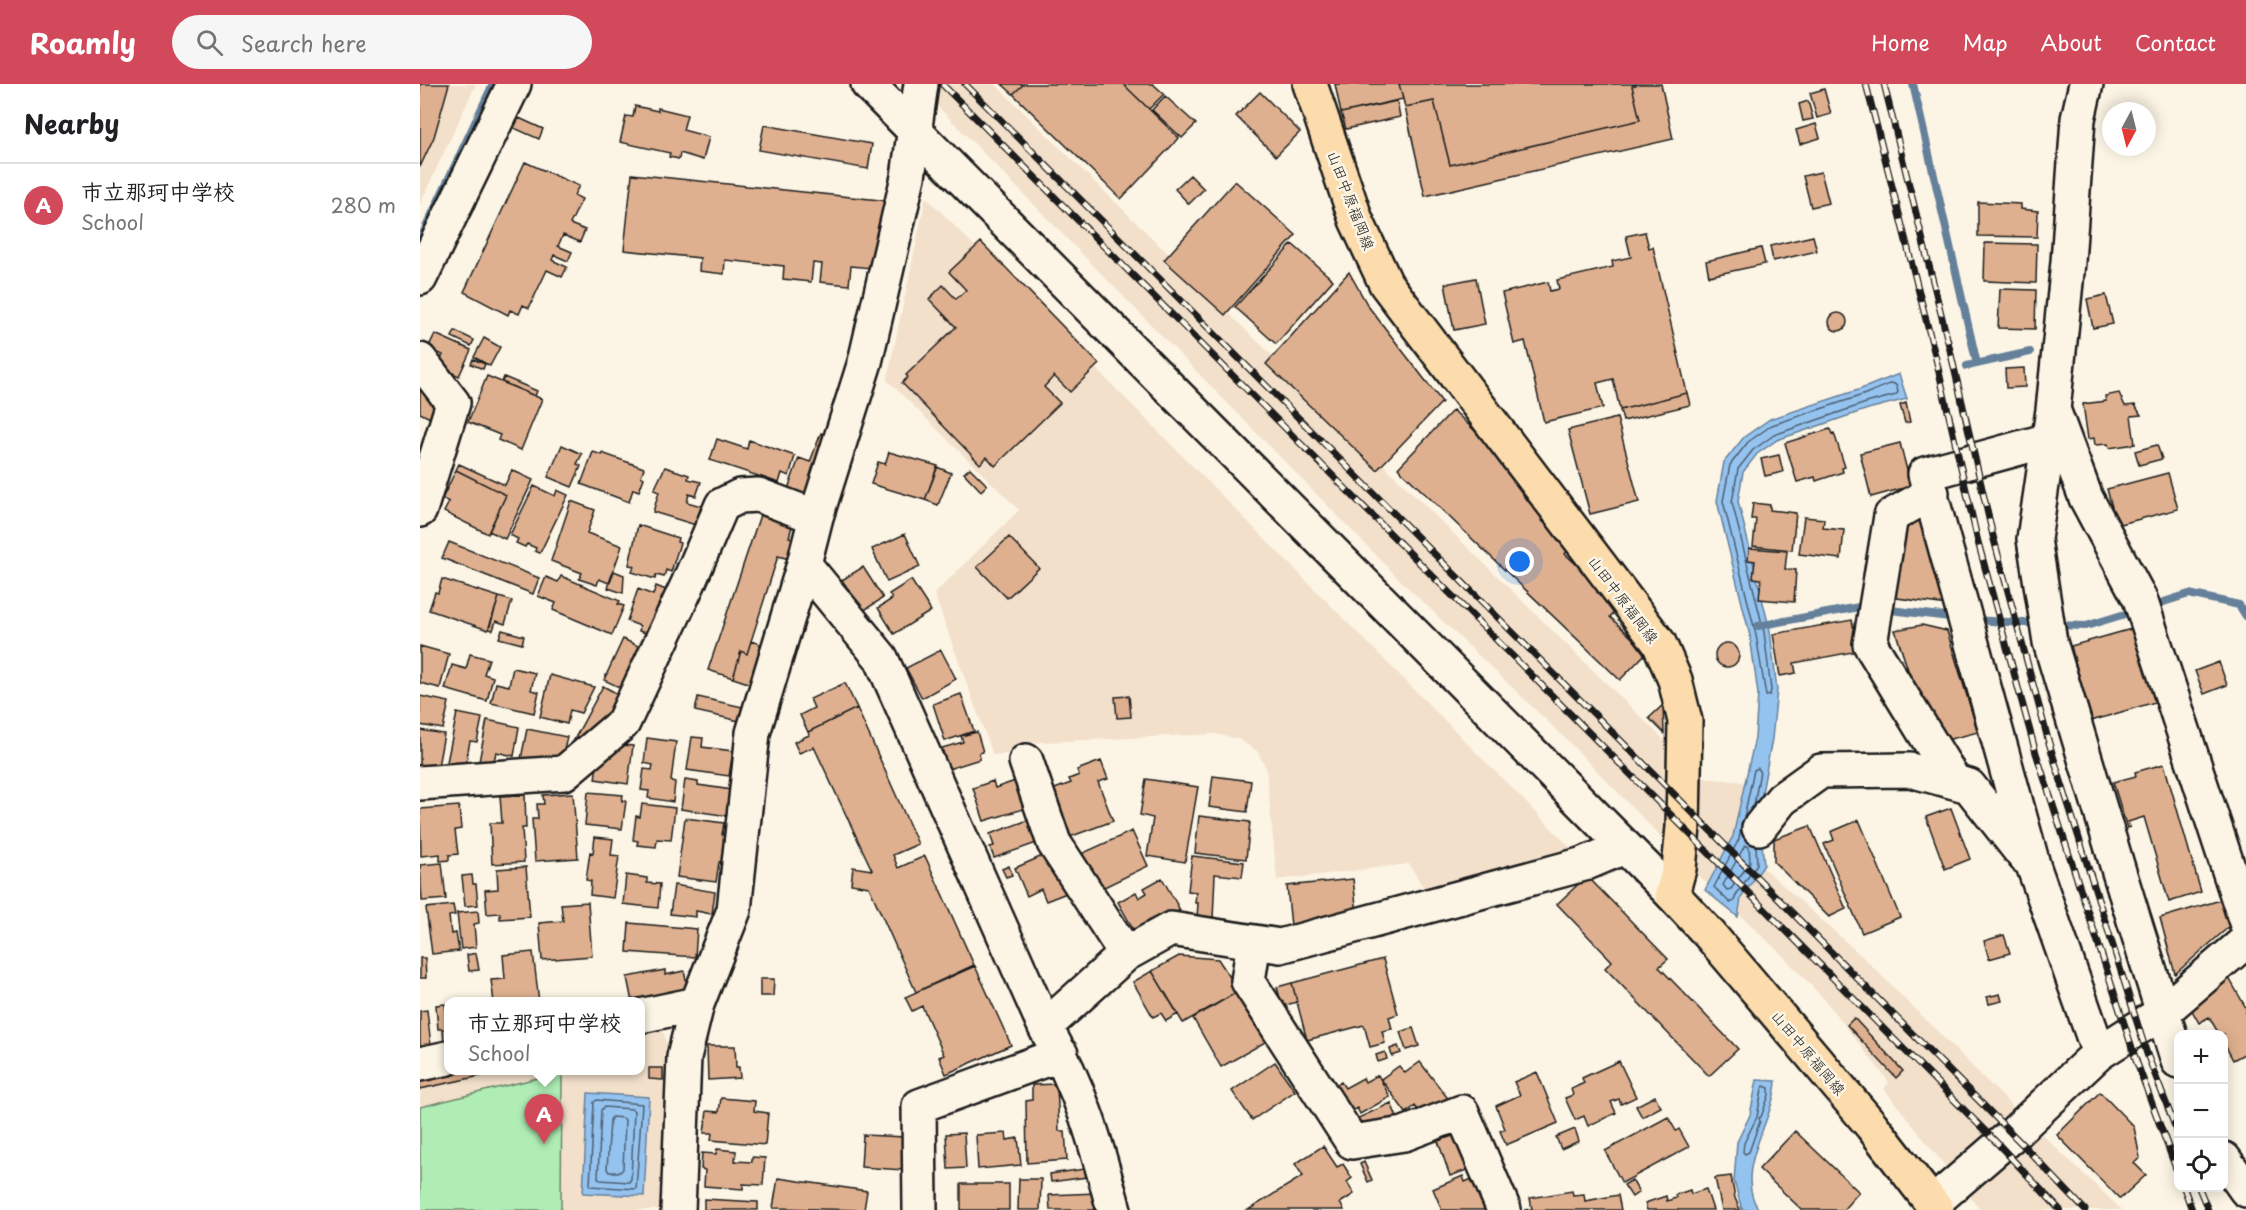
<!DOCTYPE html>
<meta charset="utf-8">
<style>
:root{--surface:#fff;--page:#f6f6f6;--text:#202124;--muted:#757577;--line:#e0e0e0;--accent:#d1495b}
body{margin:0;font-family:"Playpen Sans","Klee One",sans-serif;background:var(--page);color:var(--text)}
.controls{position:absolute;right:18px;bottom:18px;display:grid;overflow:hidden;border-radius:12px;box-shadow:0 3px 15px #0003}
.controls button{width:54px;height:54px;display:grid;place-items:center;padding:0;border:0;border-bottom:2px solid var(--line);background:var(--surface);color:var(--text);font:30px sans-serif}
.compass{position:absolute;left:1682px;top:18px;width:54px;height:54px;border-radius:50%;background:var(--surface);box-shadow:0 3px 15px #0003;rotate:187deg}
.you{position:absolute;left:1100px;top:478px;width:21px;height:21px;margin:-15px;border:4px solid #fff;border-radius:50%;background:#1a73e8;box-shadow:0 0 0 9px #1a73e833}
.badge{display:grid;place-items:center;width:39px;height:39px;border-radius:50%;background:var(--accent);color:#fff;font-size:20px;font-weight:700}
.pin{position:absolute;translate:-50% -50px;filter:drop-shadow(0 2px 3px #0008)}
.pin::after{content:'';position:absolute;top:32px;width:21px;height:18px;background:inherit;clip-path:polygon(0 0,100% 0,50% 100%)}
.popup{position:absolute;left:24px;top:913px;width:201px;height:78px;box-sizing:border-box;display:grid;place-content:center;border-radius:12px;background:var(--surface);filter:drop-shadow(0 2px 4px #0005);font-size:20px;white-space:nowrap;color:var(--muted)}
.popup b{font-size:22px;color:var(--text)}
.popup::after{content:'';position:absolute;left:50%;top:100%;margin-left:-12px;border:12px solid transparent;border-top-color:var(--surface)}
.list{margin:0;padding:0;list-style:none}
h2{display:flex;justify-content:space-between;align-items:center;height:78px;margin:0;padding:0 24px;font-size:26px}
h2 small{font-size:20px;font-weight:400;color:var(--muted)}
.list li{display:grid;grid-template-columns:39px 1fr auto;gap:18px;align-items:center;box-sizing:border-box;height:84px;padding:0 24px;border-top:2px solid var(--line)}
.list b{display:block;font-size:22px;white-space:nowrap}
.list p{margin:0;font-size:20px;white-space:nowrap;color:var(--muted)}
.list em{font-size:20px;font-style:normal;color:var(--muted)}
.icon{flex:none;width:33px;height:33px;fill:none;stroke:currentColor;stroke-width:2;stroke-linecap:round;stroke-linejoin:round}
.map{position:relative;flex:none;width:1826px;height:1126px;overflow:hidden}
header{display:flex;align-items:center;gap:36px;box-sizing:border-box;height:84px;padding:0 30px;background:var(--accent);color:#fff}
header strong{font-size:28px}
nav{display:flex;gap:33px;margin-inline-start:auto;font-size:21px}
.search{width:420px;height:54px;background:var(--page);display:flex;align-items:center;gap:15px;box-sizing:border-box;padding:0 21px;border-radius:33px;color:var(--muted);font-size:22px}
main{display:flex}
aside{flex:1;background:var(--surface)}
.map>svg:first-child{display:block}
.built{fill:#f3e0cb}
.green{fill:#afedb4;stroke:#668468;stroke-width:1.5}
.water{fill:#95c3f0;stroke:#65809b;stroke-width:1.5}
.lines{fill:none;stroke-linecap:round;stroke-linejoin:round}
.shore{stroke:#4c5f71;stroke-width:1.5}
.stream{stroke:#65809b;stroke-width:8}
.building{fill:#deb08f;stroke:#1c1c1c;stroke-width:1.5}
.minor-casing{stroke:#1c1c1c;stroke-width:38}
.major-casing{stroke:#1c1c1c;stroke-width:38}
.minor{stroke:#fcf5e5;stroke-width:33}
.major{stroke:#fcdcac;stroke-width:33}
.rail-casing{stroke:#1c1c1c;stroke-width:7}
.rail{stroke:#fcf5e5;stroke-width:4.5;stroke-dasharray:14;stroke-linecap:butt}
.labels{text-anchor:middle;dominant-baseline:central;stroke-width:5;stroke-linejoin:round;paint-order:stroke}
.street-label{font-size:15px;fill:#1c1c1c;stroke:#fcf5e5}
</style>
<header>
<strong>Roamly</strong>
<div class="search"><svg class="icon" aria-label="search" viewBox="0 0 24 24"><circle cx="10" cy="10" r="6"/><path d="M15 15l6 6"/></svg>Search here</div>
<nav><a>Home</a><a>Map</a><a>About</a><a>Contact</a></nav>
</header>
<main>
<aside>
<h2>Nearby<small></small></h2>
<ul class="list">
<li><span class="badge">A</span><div><b>市立那珂中学校</b><p>School</p></div><em>280 m</em></li>
</ul>
</aside>
<div class="map">
<svg width="1826" height="1126" viewBox="0 0 1826 1126">
<rect width="100%" height="100%" fill="#fcf5e5"/>
<filter id="ink" filterUnits="userSpaceOnUse"><feTurbulence type="fractalNoise" baseFrequency=".0167" numOctaves="2"/><feDisplacementMap in="SourceGraphic" scale="12" xChannelSelector="R" yChannelSelector="G"/><feConvolveMatrix kernelMatrix="1 2 1 2 8 2 1 2 1" color-interpolation-filters="sRGB"/></filter>
<g filter="url(#ink)">
<!-- built -->
<path class="built" d="M0,0H56L0,120Z
M496,0H575L1283,694L1325,698L1318,761L1445,875L1598,1028L1702,1126H1560L1464,1005L1469,998L1404,915L1361,870L1272,785L1148,657L984,500Z
M506,113L1154,767L1005,806L989,780L857,796L846,684L837,667L818,655L796,650L603,659L597,669L573,671L514,510L599,426L467,296Z
M241,942L252,973L245,1126H0V993L32,986H220V946Z"/>
<!-- green -->
<path class="green" d="M142,988L141,1126H0V1023Z"/>
<!-- water -->
<path class="water" d="M1479,290L1487,315L1448,325L1357,356L1337,370L1323,388L1318,417L1350,547L1357,606L1352,655L1339,725L1344,781L1321,814L1318,833L1285,806L1313,752L1335,654L1338,610L1330,552L1297,417L1304,378L1324,353L1350,335L1441,305Z
M1337,996L1356,997C1354,1038 1312,1087 1339,1126H1322L1314,1097L1317,1058L1330,1031Z
M168,1009L229,1013L224,1112L163,1109Z"/>
<g class="lines">
<!-- shore -->
<path class="shore" d="M1472,299L1476,301L1478,308L1476,311L1446,319L1354,351L1333,366L1318,385L1312,418L1344,548L1351,606L1350,611L1346,612L1336,551L1303,417L1310,381L1328,358L1352,341L1443,311Z
M1323,738L1334,686L1338,684L1340,687L1334,721
M1321,743L1319,755L1294,803L1310,819L1314,817L1316,811L1337,780L1336,762
M1325,761L1329,763L1330,778L1311,805L1307,806L1303,801Z
M1344,1002L1349,1004V1011L1341,1033L1339,1034L1340,1037L1329,1068L1325,1070L1323,1068L1324,1059L1337,1033L1342,1005Z
M177,1016L222,1020L216,1105L170,1102L174,1018Z
M184,1023L212,1025L214,1027L211,1095L209,1098L180,1096L178,1094L181,1026Z
M192,1033L203,1034L205,1036L203,1085L200,1088H189L187,1085L190,1036Z"/>
<!-- stream -->
<path class="stream" d="M1493,0L1557,280
M1,154L73,0
M1547,282L1610,268
M1731,522L1769,510L1819,521L1826,532
M1462,525L1538,534
M1554,536L1622,540
M1635,541L1666,542L1718,526
M1338,542L1439,523L1449,524"/>
</g>
<!-- building -->
<path class="building" d="M0,0H29L14,53L0,83Z
M582,0H604L593,10Z
M604,0H703L759,54L701,115L593,10Z
M703,0H733L744,10L729,25Z
M915,0H979L983,15L921,29Z
M979,0H1219L1212,2L1220,36L1030,81L1014,17L985,23Z
M1219,0H1241L1253,55L1005,112L985,23L1014,17L1030,81L1220,36L1212,2Z
M1404,5L1411,30L1397,34L1390,9Z
M840,8L880,48L856,72L816,32Z
M745,12L776,40L762,54L732,26Z
M977,17L980,33L926,45L921,29Z
M1388,17L1393,35L1383,37L1379,20Z
M215,22L238,27V24L267,31L263,46L289,53L283,76L260,69L259,75L249,73L250,69L200,58L206,32L213,33Z
M99,34L123,45L119,55L94,44Z
M1396,40L1400,54L1380,60L1376,46Z
M344,41L452,60L448,85L339,66Z
M105,78L159,102L154,111L162,115L150,140L165,146L160,158L143,151L138,162L152,168L148,177L134,171L132,176L147,183L142,193L127,186L109,224L103,221L99,230L90,226L88,231L44,208Z
M1401,88L1409,119L1391,123L1383,92Z
M212,90L469,117L462,185L431,182L429,201L400,198L402,180L393,179L391,198L363,195L364,182L305,176L304,190L279,187L280,174L204,166Z
M770,91L784,105L769,120L755,105Z
M815,97L876,151L805,231L744,176Z
M1558,118L1601,120V125L1618,127L1617,153L1558,152Z
M1225,148L1229,164L1233,163L1267,309L1200,326L1193,295L1177,299L1183,324L1124,338L1105,257L1094,260L1082,209L1128,198L1130,207L1139,205L1137,196L1193,183L1192,177L1211,173L1206,152Z
M1393,152L1397,167L1353,177L1350,162Z
M561,158L679,280L650,308L634,292L624,303L640,319L575,382L567,373L560,380L482,299L488,293L486,291L536,243L509,215L523,201L536,215L546,206L529,188Z
M1565,159L1617,160L1616,199L1564,197Z
M872,160L913,196L856,260L815,223Z
M1341,164L1345,180L1289,192L1286,177Z
M929,188L948,222L1022,318L957,386L846,280Z
M1056,194L1065,240L1034,246L1025,200Z
M1580,205L1616,206L1615,245L1578,244Z
M1686,211L1693,240L1673,244L1667,215Z
M1409 238a9 9 0 1 1 18 0a9 9 0 1 1-18 0Z
M35,247L54,256L51,262L32,253Z
M15,250L51,266L39,292L17,282L23,271L8,264Z
M64,254L80,263L70,282L54,273Z
M53,275L65,280L63,285L51,280Z
M1604,284L1605,303L1586,304L1585,285Z
M67,292L122,315L101,366L78,356L80,351L48,338Z
M84,293L117,307L115,312L82,298Z
M0,298L20,319L12,335L0,329Z
M1267,309L1270,321L1203,337L1200,326Z
M1699,309L1705,322L1715,321L1721,331L1711,332L1715,360L1689,364L1688,360L1675,361L1674,354L1668,355L1663,320L1686,317L1685,312Z
M1486,319L1490,338L1485,339L1480,321Z
M1033,326L1091,381L1086,387L1109,408L1104,413L1124,432L1121,436L1150,464L1145,470L1182,504L1177,508L1196,526L1190,533L1227,568L1200,596L978,384Z
M1197,334L1219,418L1170,430L1148,346Z
M1410,345L1412,350L1414,349L1425,383L1422,384L1423,388L1396,397L1395,393L1377,398L1365,359Z
M401,349L415,355L388,412L368,405L379,374L390,378Z
M297,355L327,365L329,356L375,372L369,392L362,389L359,399L290,376Z
M1480,359L1491,402L1451,413L1440,369Z
M142,361L162,370L157,380L161,382L152,403L128,393Z
M1737,361L1742,375L1719,381L1715,367Z
M173,368L182,371V369L224,384L221,392L224,394L219,407L213,405L209,418L161,400Z
M469,368L518,382L505,416L451,400L458,378L465,380Z
M1359,371L1363,388L1345,392L1341,375Z
M39,380L85,401L92,386L113,396L85,455L69,447L86,411L36,386Z
M245,383L269,391L268,395L281,398L276,412L269,410L267,418L281,422L276,441L233,428L239,408L234,406Z
M517,383L531,389L518,421L505,416Z
M550,384L567,401L561,407L544,389Z
M36,386L86,411L68,450L24,428L29,418L22,415Z
M1748,389L1758,425L1697,441L1687,405Z
M114,402L135,412L137,406L148,411L120,469L115,467L116,464L107,460L105,463L96,459L98,455L90,451Z
M151,417L175,426L167,449L202,462L189,499L179,495L177,501L159,495L162,489L131,477Z
M1333,419L1350,421V426L1376,429L1372,466L1333,462L1336,435H1331Z
M342,425L374,435L369,453L379,456L373,476L358,472L327,570L321,567L313,594L288,586Z
M1503,430V441L1516,492L1520,491L1528,521L1470,513L1485,433Z
M1384,433L1404,435L1403,444L1424,446L1421,475L1379,470Z
M218,441L258,454L257,458L260,459L251,488L246,486L244,493L236,491L235,495L212,488L214,482L209,481Z
M485,450L500,483L467,498L452,465Z
M589,453L619,484L587,514L557,483Z
M29,458L119,494L113,510L22,474Z
M1329,464L1367,467L1365,485L1376,486L1374,518L1339,515L1341,495L1333,494L1335,477L1328,476Z
M443,483L463,514L443,527L422,496Z
M194,487L204,491L203,509L188,504Z
M141,492L200,517L198,520L204,522L192,551L133,526L136,519L118,512L126,493L138,498Z
M22,495L79,513L68,546L9,526L15,508L18,509Z
M491,496L511,527L474,550L458,524L472,515L469,510Z
M236,502L256,510L239,553L219,547L220,542L207,537L218,505L233,511Z
M79,513L92,517L85,540L76,537L73,546L69,545Z
M1432,536L1438,567L1374,579L1376,589L1360,592L1353,550Z
M1502,541L1527,547L1558,648L1527,656L1490,592L1475,546Z
M1715,544L1735,618L1671,637L1651,562Z
M82,546L104,552L102,560L79,554Z
M203,555L231,568L212,609L184,596Z
M331,557L346,562L334,601L313,594L321,567L327,570Z
M1295 571a12 12 0 1 1 24 0a12 12 0 1 1-24 0Z
M0,562L29,570L20,604L0,599Z
M521,566L536,595L502,614L486,584Z
M50,570L69,575L64,590L73,593L67,617L25,605L32,581L46,585Z
M1799,578L1807,601L1784,610L1775,587Z
M93,584L115,589L111,606L119,608L114,629L71,619L76,599L89,602Z
M130,591L174,603L161,629L150,626L147,640L120,633Z
M425,599L437,624L388,648L380,631L394,624L390,615Z
M183,602L207,615L161,659L154,656Z
M541,610L554,647L525,657L513,620Z
M0,612L29,618L23,645L0,641Z
M709,612L711,633L697,634L695,613Z
M278,613L327,624L324,638L275,627Z
M1243,621L1244,649L1229,634Z
M437,624L498,760L473,771L478,784L505,772L554,881L496,908L449,803L431,800L433,783L452,786L394,663L379,669L374,658L389,651L388,648Z
M37,629L62,634L57,658L50,657L44,687L26,683Z
M67,636L99,643L94,672L76,668L71,691L57,688Z
M107,645L147,653L141,679L100,680Z
M0,646L24,650L16,693L0,695Z
M557,648L563,668L559,669L560,675L528,685L522,664L543,658L541,652Z
M272,653L283,654L282,663L313,667L309,692L267,686Z
M227,654L256,658L251,697L255,698L253,718L228,714L229,707L221,706L224,685L232,686L233,681L224,679Z
M200,661L213,662L208,700L175,695L177,681Z
M681,677L688,695L678,698L693,737L644,755L629,707L651,699L649,695L659,691L657,686Z
M1744,680L1781,808L1749,818L1724,733L1708,738L1710,743L1707,744L1693,698L1716,692L1715,688Z
M793,692L831,697L827,728L789,723Z
M601,695L610,723L564,737L553,704L573,697L575,704Z
M726,695L778,703L765,778L727,772L733,734L720,731Z
M265,696L278,698V701L312,706L308,732L261,725Z
M168,708L203,711L202,717H206L202,745L165,741Z
M153,709L158,774L115,777L112,735H118L117,720H124L123,711Z
M105,711L106,744H102L104,778L72,780L70,739H82L80,712Z
M222,720L255,724L251,756L237,755L236,763L217,761L218,757L213,756L216,732L220,733Z
M39,722L41,745L35,746L38,770L29,771V776L20,777V770L1,772L0,725Z
M1531,724L1550,775L1525,785L1506,733Z
M779,732L830,738L826,775L775,769Z
M265,734L304,739L302,751L306,752L303,778H299L296,798L257,793Z
M614,734L622,757L574,774L570,763L574,762L570,750Z
M1439,736L1480,833L1442,849L1404,760L1414,756L1411,748Z
M1390,742L1426,825L1409,833L1354,778V755Z
M712,747L728,782L678,806L661,770Z
M175,753L193,755L191,771L199,772L193,814L170,811L171,797L166,796L170,768L173,769Z
M627,770L649,808L626,817L621,805L607,812L595,784Z
M772,772L824,778L822,793L795,790L793,835L777,834L778,819H775L776,808L768,807Z
M22,779L26,815L2,817L0,781Z
M589,782L592,791L586,793L582,785Z
M106,783L110,833L80,835V829L67,830L65,806L78,805L77,785Z
M52,791L53,800H56L58,821L45,822L42,792Z
M206,791L227,794V799L240,800L238,824L203,820Z
M1167,792L1248,875L1239,883L1318,965L1289,992L1185,884L1192,877L1137,820Z
M742,794L760,826L716,850L698,818L716,808L719,814L727,809L724,804Z
M933,795L938,838L872,852L867,802Z
M254,801L295,808L292,830L276,827V833L250,830Z
M1804,815L1811,841L1755,890L1740,834Z
M168,818L172,872L122,876L119,839L143,837L141,820Z
M33,821L35,831L29,832L31,850L36,849L39,867L12,870L6,824Z
M58,827L59,839L54,840L56,863L41,865L37,829Z
M209,839L277,845L275,873L207,868Z
M1584,851L1590,869L1569,875L1564,857Z
M113,868L119,918H74L71,896L85,895L83,871Z
M56,869L59,886L49,887L47,871Z
M759,872L798,875L819,907L763,939L732,887Z
M0,874H5L6,894H0Z
M963,875L978,930L969,933L972,945L962,947L965,959L950,963L944,941L887,956L872,899Z
M555,882L591,961L526,990L519,973L524,971L502,922L492,927L485,913Z
M245,886V891L264,887L268,905L220,918H212L207,893Z
M732,887L758,930L746,937L741,929L733,933L713,898Z
M1809,894L1826,924V969L1813,976L1804,959V950H1799L1789,933L1779,939L1770,923L1778,912Z
M340,895H354L353,912H340Z
M872,899L877,918L862,922L857,903Z
M819,907L847,957L801,983L773,934Z
M1580,910L1582,917L1569,920L1567,913Z
M25,920L26,926L28,925V963H24L23,945H18L16,921Z
M7,926L11,962L0,969V927Z
M1434,934L1483,987L1476,994L1427,941Z
M993,944L999,962L986,966L980,948Z
M287,962H315L316,983H319L320,994L288,996Z
M978,962L981,969L972,972L970,965Z
M965,968L967,975L958,978L956,971Z
M1199,977L1216,1013L1201,1020L1199,1015L1191,1018L1196,1029L1168,1042L1164,1032L1155,1036L1145,1014L1153,1011L1151,1005L1164,999L1162,994Z
M855,978L875,1007L832,1036L812,1007Z
M1000,978L1030,1017L1005,1035L995,1022L986,1029L961,995L979,982L985,989Z
M229,984H243V996L229,995Z
M39,986H88L0,1005V995Z
M1117,988L1138,1039L1086,1061L1080,1047L1085,1045L1076,1022L1100,1011L1094,998Z
M958,991L970,1013L940,1030L937,1024L928,1029L913,1002L921,998L925,1004L943,994L945,998Z
M637,1000L639,1047H645L647,1076L607,1079L606,1017L612,1016V1001Z
M1680,1008L1714,1043L1720,1074L1714,1079L1726,1091L1700,1115L1637,1051Z
M1235,1012L1241,1023L1222,1033L1216,1022Z
M301,1014L335,1017L334,1027L348,1029L345,1061L291,1056L292,1049H284L287,1027L299,1028Z
M971,1019L980,1040L938,1045L934,1036Z
M1248,1033L1256,1047L1259,1045L1269,1063L1202,1099L1185,1067Z
M1155,1045L1159,1057L1141,1065L1136,1053Z
M1047,1047L1058,1082L1030,1092L1018,1057Z
M1375,1047L1439,1108L1423,1126H1382L1339,1085Z
M544,1049L546,1084L528,1085L526,1050Z
M586,1049L587,1056L598,1054L601,1081L558,1085L556,1051Z
M443,1051L485,1053L483,1086L441,1083Z
M903,1062L917,1083L923,1080L932,1094L927,1098L934,1110L920,1119L924,1126H828L883,1092L875,1080Z
M297,1065L316,1067L315,1077L332,1078V1073L345,1074L343,1101L323,1100V1105L284,1102L285,1086L281,1085L282,1069L296,1070Z
M944,1078L952,1096L948,1098L940,1080Z
M672,1084L674,1092L631,1098L630,1090Z
M1043,1092L1045,1098L1059,1092L1074,1126H1022L1013,1105Z
M1311,1092L1315,1114L1320,1126H1302L1295,1094Z
M358,1094L447,1107L444,1126L353,1124Z
M599,1095H621L620,1126H598Z
M1212,1096L1219,1108L1212,1113L1204,1101Z
M541,1100H589V1126H541Z
M1286,1105L1293,1126H1227L1225,1119L1246,1112L1247,1117L1256,1114L1255,1111L1270,1106L1271,1110Z
M1152,1107L1153,1111L1164,1110L1165,1117L1198,1111L1201,1126H1105L1112,1125L1110,1114Z
M677,1109L689,1126H630L629,1111Z
M284,1115L338,1118V1126H284Z"/>
<g class="lines">
<defs>
<path id="minor" d="M448,0L1252,810
M1666,0L1658,35L1648,178L1633,326L1614,455L1630,558L1700,791L1758,977
M0,194L94,0
M0,276L33,319L0,426
M1634,328L1666,414L1720,515L1826,838
M1512,409L1471,432L1450,560L1534,697
M384,480L461,574L625,943C661,1004 676,1059 694,1126
M606,677L634,759L706,870
M0,699L144,689L203,639L268,500L302,421L320,412L338,411L396,433
M1339,744L1362,715L1401,687L1490,686L1549,702L1605,773
M834,858L828,897L932,1058L984,1050L1042,1028L1084,1126
M220,932L277,920
M625,943L706,870L751,845L860,862L1164,780L1204,763
M1679,969L1743,928L1826,857
M0,980L28,974
M1804,1075L1826,1106
M1512,1120L1592,1051L1679,969L1614,784L1505,390L1629,356
M258,1126L264,973L277,920L314,826L333,649L384,480L396,433L445,278L488,93L501,0
M500,1126L499,1022L641,970"/>
<path id="major" d="M890,0L936,136L966,200L1239,559L1255,596L1265,637L1263,743L1259,785L1252,810L1290,851L1452,1042L1517,1126"/>
</defs>
<!-- minor casing -->
<use href="#minor" class="minor-casing"/>
<!-- major casing -->
<use href="#major" class="major-casing"/>
<!-- minor -->
<use href="#minor" class="minor"/>
<!-- major -->
<use href="#major" class="major"/>
<defs>
<path id="rail" d="M522,0L1263,743L1579,1061L1640,1126
M545,0L1263,719L1603,1061L1665,1126
M1446,0L1516,275L1558,458L1616,669L1717,979L1758,1090
M1464,0L1530,266L1573,452L1629,659L1727,970L1758,1050
M1764,1104L1772,1126
M1779,1104L1788,1126"/>
</defs>
<!-- rail casing -->
<use href="#rail" class="rail-casing"/>
<!-- rail -->
<use href="#rail" class="rail"/>
</g>
</g>
<g class="labels">
<!-- street labels -->
<g class="street-label">
<text transform="translate(932 116) rotate(69)">山田中原福岡線</text>
<text transform="translate(1204 515) rotate(53)">山田中原福岡線</text>
<text transform="translate(1389 968) rotate(50)">山田中原福岡線</text>
</g>
</g>
</svg>
<div class="controls">
<button>+</button>
<button>−</button>
<button><svg class="icon" aria-label="locate" viewBox="0 0 24 24"><circle cx="12" cy="12" r="6"/><path d="M12 2v4M12 18v4M2 12h4M18 12h4"/></svg></button>
</div>
<svg class="compass" viewBox="-18 -18 36 36"><path d="M0-13l5 13h-10z" fill="#e53935"/><path d="M0 13l5-13h-10z" fill="#757577"/></svg>
<div class="you"></div>
<div class="pin badge" style="left:124px;top:1060px">A</div>
<div class="popup"><b>市立那珂中学校</b>School</div>
</div>
</main>
